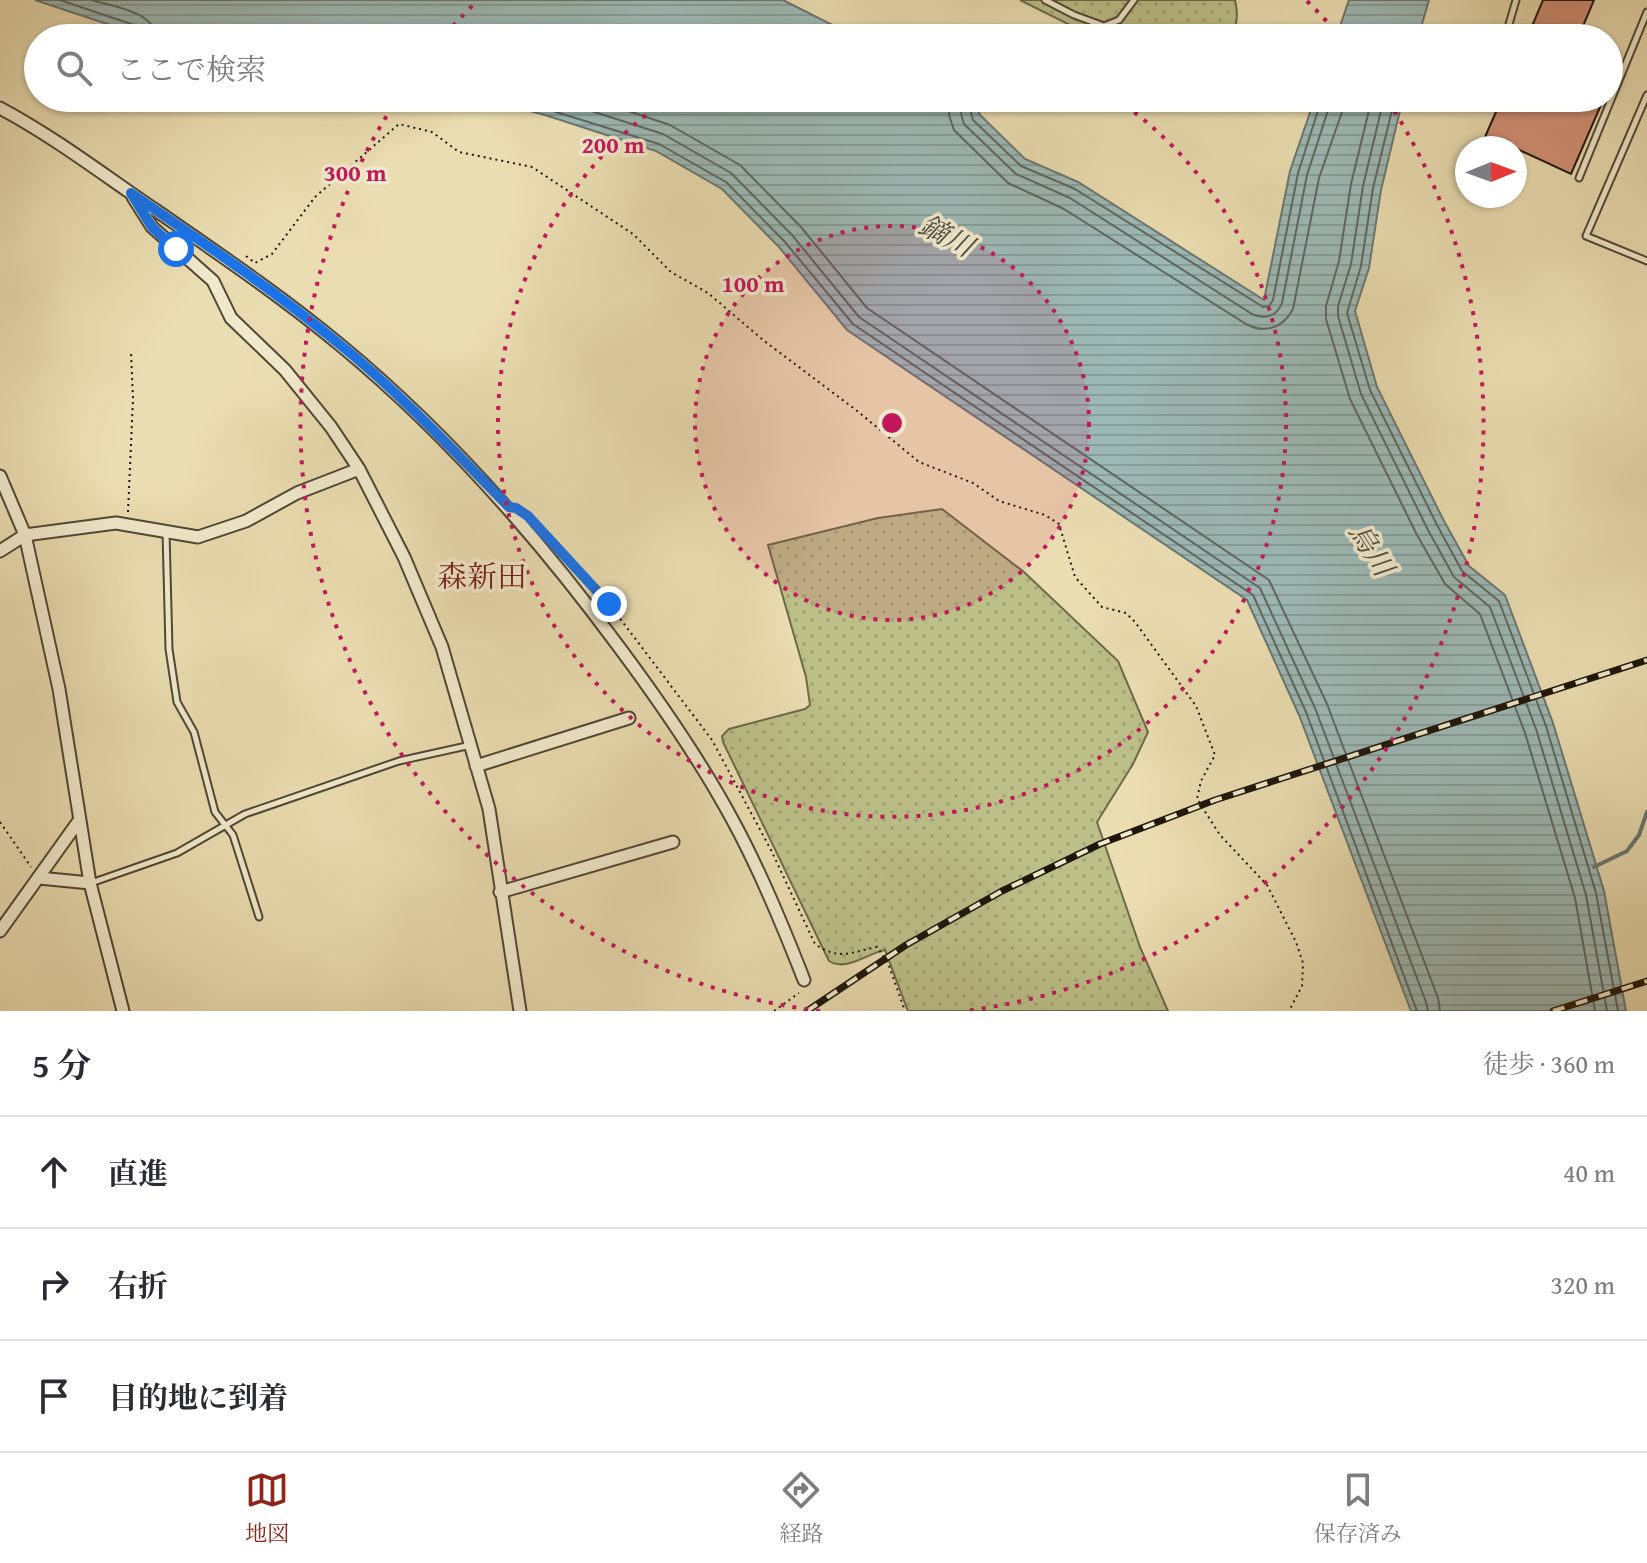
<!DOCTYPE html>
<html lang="ja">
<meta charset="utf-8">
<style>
:root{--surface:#fff;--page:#f2f2f3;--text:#2b2b33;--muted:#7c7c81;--line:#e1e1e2;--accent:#8f2418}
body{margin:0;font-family:"Gentium Book Plus","Noto Serif JP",serif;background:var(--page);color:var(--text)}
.compass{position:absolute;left:1455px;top:136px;width:72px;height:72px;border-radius:50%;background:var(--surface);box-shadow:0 2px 6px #0004;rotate:89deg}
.stop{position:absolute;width:24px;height:24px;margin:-18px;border:6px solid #1a73e8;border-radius:50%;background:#fff}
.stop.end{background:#1a73e8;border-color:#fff;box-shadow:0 2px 8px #0008}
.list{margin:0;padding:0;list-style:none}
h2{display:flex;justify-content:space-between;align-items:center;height:104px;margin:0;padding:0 32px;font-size:34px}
h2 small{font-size:26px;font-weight:400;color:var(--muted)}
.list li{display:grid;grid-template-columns:52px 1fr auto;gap:24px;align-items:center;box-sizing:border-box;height:112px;padding:0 32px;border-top:2px solid var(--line)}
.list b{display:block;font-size:30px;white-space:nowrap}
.list em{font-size:26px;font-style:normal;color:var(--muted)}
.icon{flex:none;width:44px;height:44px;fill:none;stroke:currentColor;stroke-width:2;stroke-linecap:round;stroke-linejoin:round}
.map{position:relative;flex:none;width:1647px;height:1011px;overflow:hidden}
.search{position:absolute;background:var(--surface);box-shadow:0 2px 6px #0004;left:24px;right:24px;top:24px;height:88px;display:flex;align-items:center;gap:20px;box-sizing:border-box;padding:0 28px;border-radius:44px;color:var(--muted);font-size:30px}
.sheet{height:440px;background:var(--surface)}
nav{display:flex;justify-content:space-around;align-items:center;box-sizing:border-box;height:112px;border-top:2px solid var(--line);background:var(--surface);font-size:22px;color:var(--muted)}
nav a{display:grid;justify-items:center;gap:4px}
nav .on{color:var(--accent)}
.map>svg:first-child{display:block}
.green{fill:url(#green-dots);stroke:#6c6a49;stroke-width:2}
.water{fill:url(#water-rules);stroke:#6a7771;stroke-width:2}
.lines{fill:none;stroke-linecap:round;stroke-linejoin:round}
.shore{stroke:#5d6760;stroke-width:2}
.stream{stroke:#6a7771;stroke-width:4}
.building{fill:#d29076;stroke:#1d150a;stroke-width:2}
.service-casing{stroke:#504734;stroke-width:9}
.minor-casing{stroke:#504734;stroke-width:15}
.path{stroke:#1d150a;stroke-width:2;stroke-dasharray:2 4;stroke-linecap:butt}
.service{stroke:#f1e9cc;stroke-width:5}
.minor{stroke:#f1e9cc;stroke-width:11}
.rail-casing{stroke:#1d150a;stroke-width:7}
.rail{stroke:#f1e9cc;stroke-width:4;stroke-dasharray:12;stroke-linecap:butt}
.route{stroke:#1a73e8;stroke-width:10}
.ring{fill:none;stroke:#c2185b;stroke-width:4;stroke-dasharray:4 8}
.labels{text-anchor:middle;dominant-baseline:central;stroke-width:7;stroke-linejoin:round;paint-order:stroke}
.water-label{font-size:28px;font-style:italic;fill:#4a4e46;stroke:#f1e9cc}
.quarter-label{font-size:30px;fill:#7a1f14;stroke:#f1e9cc}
.centre{fill:#c2185b;stroke:#f1e9cc;stroke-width:4}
.ring-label{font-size:24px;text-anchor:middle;font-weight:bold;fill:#c2185b;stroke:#f1e9cc;stroke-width:7;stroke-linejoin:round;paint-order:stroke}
</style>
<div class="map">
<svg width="1647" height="1011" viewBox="0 0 1647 1011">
<defs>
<pattern id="green-dots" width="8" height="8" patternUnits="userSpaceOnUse" patternTransform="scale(2)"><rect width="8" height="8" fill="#bcbf88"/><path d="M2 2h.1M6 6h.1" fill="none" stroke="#a1a374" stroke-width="1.8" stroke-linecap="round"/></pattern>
<pattern id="water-rules" width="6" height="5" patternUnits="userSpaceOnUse" patternTransform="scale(2)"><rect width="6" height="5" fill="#9db9b6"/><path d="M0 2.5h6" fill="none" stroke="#879e9b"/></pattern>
</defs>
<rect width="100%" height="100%" fill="#eaddb1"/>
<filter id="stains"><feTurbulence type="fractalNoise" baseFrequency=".0025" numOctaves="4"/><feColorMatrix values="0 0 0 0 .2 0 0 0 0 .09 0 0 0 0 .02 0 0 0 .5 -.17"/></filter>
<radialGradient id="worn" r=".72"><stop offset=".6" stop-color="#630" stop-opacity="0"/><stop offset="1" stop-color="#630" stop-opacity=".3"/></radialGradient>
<!-- green -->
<path class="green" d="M1020,0H1235C1238,13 1239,28 1228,38H1096Z
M942,509L1024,572L1118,661L1148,732L1133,764L1097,822L1140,947L1168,1011H908L885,950C868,953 846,972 829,961L723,742L722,736L729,729L805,709L810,705L806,677L768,545L878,518Z"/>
<!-- water -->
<path class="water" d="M35,0H783L858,38H149Z
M1349,0H1429L1418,38H1336Z
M480,98H982L979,114L1025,159L1078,182L1264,300L1290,171L1315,98H1403L1381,190L1369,268L1355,311L1377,387L1444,521L1469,566L1505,595L1553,723L1604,891L1626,1011H1411L1299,715L1247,600L847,330L779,247L722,189L656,151L545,115Z"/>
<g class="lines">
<!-- shore -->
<path class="shore" d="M60,0L140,27L145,31L146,38
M92,0C113,7 155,11 156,38
M511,98L659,144L726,182L785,242L853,324L1253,595L1306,712L1417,1011
M551,98L663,134L731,173L792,235L859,317L1260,588L1315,708L1426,1002L1428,1011
M590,98L670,125L740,165L801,227L867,308L1269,580L1327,704L1438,998L1440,1011
M951,98L949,115L954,130L1008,183L1064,209L1246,324C1265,334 1283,328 1293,309L1319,178L1343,109L1344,98
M964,98L961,114L964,124L1016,174L1070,198L1252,314C1265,320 1277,316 1282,303L1307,175L1332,98
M974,98L971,113L973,120L1021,166L1075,189L1263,307L1269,306L1273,300L1298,173L1322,98
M1372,98L1351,184L1339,261L1326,306V319L1350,399L1417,535L1445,584L1480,614L1525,733L1575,898L1595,1011
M1384,98L1363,186L1351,264L1338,306V316L1361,394L1428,530L1454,577L1490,607L1536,729L1586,895L1607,1011
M1395,98L1373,188L1361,266L1347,313L1370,390L1437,525L1462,571L1499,601L1546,726L1596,893L1618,1011"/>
<!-- stream -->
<path class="stream" d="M1594,867L1627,851L1639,835L1647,812"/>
</g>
<!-- building -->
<path class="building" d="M1543,0H1594L1578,38H1527Z
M1502,98H1604L1571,174L1515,148L1485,137Z"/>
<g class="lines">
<defs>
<path id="service" d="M1045,0L1074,15L1104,26L1119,20L1134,0
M1505,38L1516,0
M1647,95L1586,236L1647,261
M1579,178L1647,12
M166,532L169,649L177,702L194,732L215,812L233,835L259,917
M91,883L177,853L245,814L399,761L471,745"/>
<path id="minor" d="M0,108C56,138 105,176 157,211C219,254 281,296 339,344C446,432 537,536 619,647C660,702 699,758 732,819C760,870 783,926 804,980
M133,197L152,227L213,281L231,318L285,370L331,427L359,469L404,557L442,647L489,809L520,1011
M0,476L25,535L59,689L90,883L123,1011
M0,551L25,535L116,523L198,537L246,521L297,493L359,469
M476,766L629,718
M39,878L90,883
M500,892L673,842
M0,931L78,822"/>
</defs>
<!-- service casing -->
<use href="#service" class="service-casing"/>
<!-- minor casing -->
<use href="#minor" class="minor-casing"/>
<!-- path -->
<path class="path" d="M246,256L255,263L272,254L315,197L399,124L432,132L459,152L532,167L633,234L671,272L708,293L763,340L856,410L919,462L973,483L999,501L1045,515L1059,524L1075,577L1102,607L1126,613L1135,622L1196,706L1215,755L1201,781L1197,799L1220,835L1267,885L1296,942L1303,963L1302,986L1289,1011
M128,512L133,399L131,352
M569,560L609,604L712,740L771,850L815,944C839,961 851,952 877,947L888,963L905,1011
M0,822L31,867
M774,1011L799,993"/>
<!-- service -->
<use href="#service" class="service"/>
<!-- minor -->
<use href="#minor" class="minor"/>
<defs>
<path id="rail" d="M807,1011L906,945L1002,891L1100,844L1215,800L1647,660
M1553,1011L1647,981"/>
</defs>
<!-- rail casing -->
<use href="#rail" class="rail-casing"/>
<!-- rail -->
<use href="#rail" class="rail"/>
</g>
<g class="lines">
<!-- route -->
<path class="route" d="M176,249L152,227L131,193C201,241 272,289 338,343C399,392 454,451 509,507L516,508L528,516L609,604"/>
</g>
<!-- distance rings -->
<circle cx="892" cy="423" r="197" fill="#c2185b" fill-opacity=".12"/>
<g class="ring">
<circle cx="892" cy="423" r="197"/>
<path d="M810 38A394 394 0 0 1 974 38M1115 98A394 394 0 1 1 669 98"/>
<path d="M820 1011A592 592 0 0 1 396 101M445 35A592 592 0 0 1 477 1M1307 1A592 592 0 0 1 1339 35M1388 101A592 592 0 0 1 964 1011"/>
</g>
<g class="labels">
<!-- water labels -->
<g class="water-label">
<text transform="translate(947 235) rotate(28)">鏑川</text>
<text transform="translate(1372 549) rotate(57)">烏川</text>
</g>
<!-- quarter labels -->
<g class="quarter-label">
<text x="482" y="576">森新田</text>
</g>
</g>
<circle cx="892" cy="423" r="12" class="centre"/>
<g class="ring-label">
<text x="613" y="153">200 m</text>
<text x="355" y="181">300 m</text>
<text x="753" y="292">100 m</text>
</g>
<rect width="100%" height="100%" filter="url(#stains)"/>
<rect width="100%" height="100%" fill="url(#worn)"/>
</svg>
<svg class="compass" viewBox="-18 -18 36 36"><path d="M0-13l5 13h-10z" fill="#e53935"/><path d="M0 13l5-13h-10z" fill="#7c7c81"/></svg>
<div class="stop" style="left:176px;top:249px"></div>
<div class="stop end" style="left:609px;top:604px"></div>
<div class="search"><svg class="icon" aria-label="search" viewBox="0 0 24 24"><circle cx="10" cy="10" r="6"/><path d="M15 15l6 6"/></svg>ここで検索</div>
</div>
<section class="sheet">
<h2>5 分<small>徒歩 · 360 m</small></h2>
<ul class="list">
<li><svg class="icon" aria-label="ahead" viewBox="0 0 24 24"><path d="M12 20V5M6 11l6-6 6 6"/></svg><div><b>直進</b></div><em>40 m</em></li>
<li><svg class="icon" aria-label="right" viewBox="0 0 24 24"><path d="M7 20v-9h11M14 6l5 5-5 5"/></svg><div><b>右折</b></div><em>320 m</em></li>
<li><svg class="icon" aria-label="arrive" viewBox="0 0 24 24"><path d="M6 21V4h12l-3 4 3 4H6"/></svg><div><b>目的地に到着</b></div></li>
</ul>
</section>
<nav>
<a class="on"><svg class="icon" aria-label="map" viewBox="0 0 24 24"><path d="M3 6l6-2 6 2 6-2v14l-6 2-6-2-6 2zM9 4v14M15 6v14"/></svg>地図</a>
<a><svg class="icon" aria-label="directions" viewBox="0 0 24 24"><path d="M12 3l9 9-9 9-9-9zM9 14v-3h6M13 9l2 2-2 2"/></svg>経路</a>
<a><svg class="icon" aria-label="saved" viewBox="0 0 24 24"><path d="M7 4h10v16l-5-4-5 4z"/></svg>保存済み</a>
</nav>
